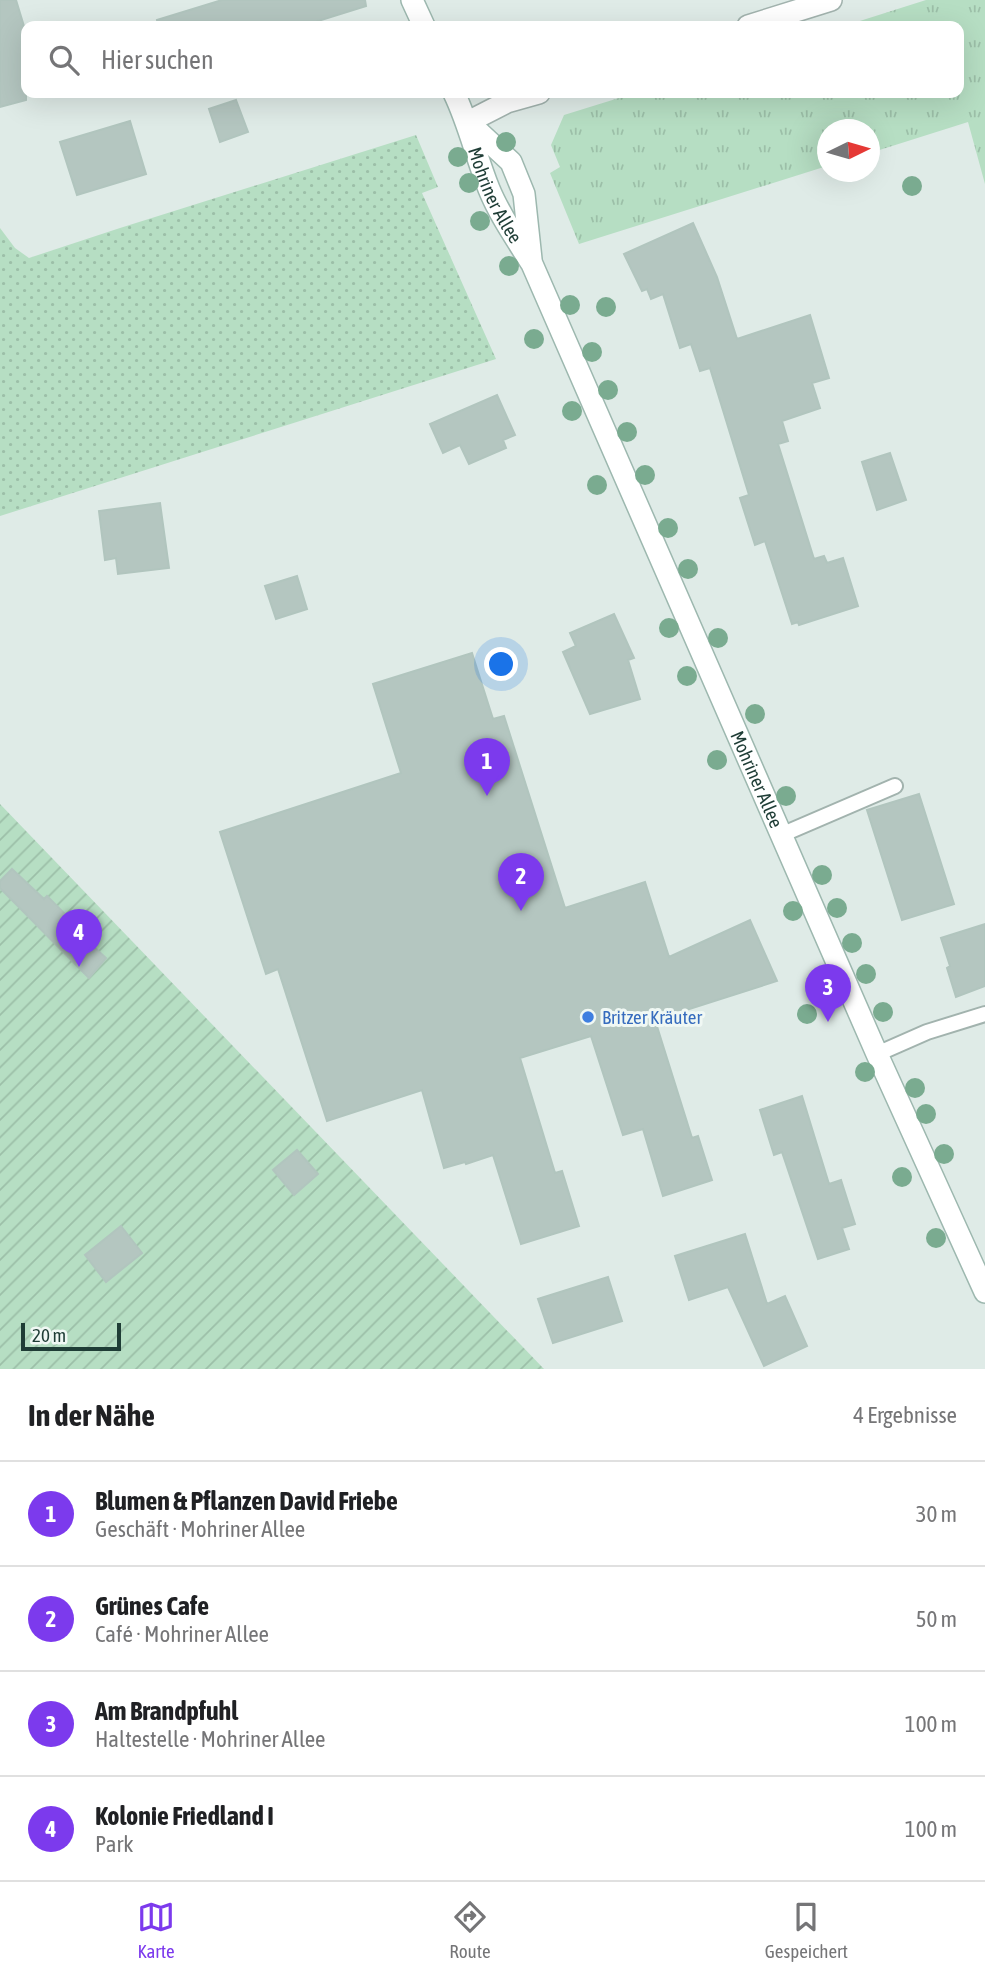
<!DOCTYPE html>
<html lang="de">
<meta charset="utf-8">
<style>
:root{--surface:#fff;--page:#f2f2f2;--text:#202124;--muted:#757577;--line:#e0e0e0;--accent:#7c3aed}
body{margin:0;font-family:"Asap Condensed",sans-serif;background:var(--page);color:var(--text)}
.compass{position:absolute;left:817px;top:119px;width:63px;height:63px;border-radius:50%;background:var(--surface);box-shadow:0 7px 28px #0002;rotate:85deg}
.scale{position:absolute;left:21px;bottom:18px;width:100px;box-sizing:border-box;padding-left:7px;border:4px solid #1f3d36;border-top:0;font-size:19px;line-height:24px;white-space:nowrap;color:#1f3d36;-webkit-text-stroke:5px #f0f8f4;paint-order:stroke}
.you{position:absolute;left:502px;top:665px;width:24px;height:24px;margin:-18px;border:5px solid #fff;border-radius:50%;background:#1a73e8;box-shadow:0 0 0 10px #1a73e833}
.badge{display:grid;place-items:center;width:46px;height:46px;border-radius:50%;background:var(--accent);color:#fff;font-size:23px;font-weight:700}
.pin{position:absolute;translate:-50% -58px;filter:drop-shadow(0 2px 4px #0008)}
.pin::after{content:'';position:absolute;top:37px;width:24px;height:21px;background:inherit;clip-path:polygon(0 0,100% 0,50% 100%)}
.list{margin:0;padding:0;list-style:none}
h2{display:flex;justify-content:space-between;align-items:center;height:91px;margin:0;padding:0 28px;font-size:30px}
h2 small{font-size:23px;font-weight:400;color:var(--muted)}
.list li{display:grid;grid-template-columns:46px 1fr auto;gap:21px;align-items:center;box-sizing:border-box;height:105px;padding:0 28px;border-top:2px solid var(--line)}
.list b{display:block;font-size:26px;white-space:nowrap}
.list p{margin:0;font-size:23px;white-space:nowrap;color:var(--muted)}
.list em{font-size:23px;font-style:normal;color:var(--muted)}
.icon{flex:none;width:38px;height:38px;fill:none;stroke:currentColor;stroke-width:2;stroke-linecap:round;stroke-linejoin:round}
.map{position:relative;flex:none;width:985px;height:1369px;overflow:hidden}
.search{position:absolute;background:var(--surface);box-shadow:0 7px 28px #0002;left:21px;right:21px;top:21px;height:77px;display:flex;align-items:center;gap:18px;box-sizing:border-box;padding:0 24px;border-radius:14px;color:var(--muted);font-size:26px}
.sheet{height:511px;background:var(--surface)}
nav{display:flex;justify-content:space-around;align-items:center;box-sizing:border-box;height:98px;border-top:2px solid var(--line);background:var(--surface);font-size:19px;color:var(--muted)}
nav a{display:grid;justify-items:center;gap:4px}
nav .on{color:var(--accent)}
.map>svg:first-child{display:block}
.grass{fill:url(#grass-tufts)}
.park{fill:url(#park-dots)}
.garden{fill:url(#garden-furrows)}
.building{fill:#b4c6c0;stroke:#b1c5be;stroke-width:2}
.lines{fill:none;stroke-linecap:round;stroke-linejoin:round}
.service-casing{stroke:#a2b3ae;stroke-width:18}
.minor-casing{stroke:#a2b3ae;stroke-width:24}
.secondary-casing{stroke:#9db8af;stroke-width:24}
.service{stroke:#fff;stroke-width:14}
.minor{stroke:#fff;stroke-width:21}
.secondary{stroke:#fff;stroke-width:21}
.tree{fill:#7aab90}
.shop-dot{fill:#3f7fe0;stroke:#f0f8f4;stroke-width:2.5}
.labels{text-anchor:middle;dominant-baseline:central;stroke-width:6;stroke-linejoin:round;paint-order:stroke}
.street-label{font-size:19px;fill:#1f3d36;stroke:#f0f8f4}
.shop-label{font-size:19px;fill:#366cbe;stroke:#f0f8f4;text-anchor:start}
</style>
<div class="map">
<svg width="985" height="1369" viewBox="0 0 985 1369">
<defs>
<pattern id="grass-tufts" width="24" height="20" patternUnits="userSpaceOnUse" patternTransform="scale(1.75)"><rect width="24" height="20" fill="#b6dec3"/><path d="M3 7l-1-3M5 7V3M7 7l1-3M15 17l-1-3M17 17v-4M19 17l1-3" fill="none" stroke="#9cbfa8"/></pattern>
<pattern id="park-dots" width="8" height="8" patternUnits="userSpaceOnUse" patternTransform="scale(1.75)"><rect width="8" height="8" fill="#b6dec3"/><path d="M2 2h.1M6 6h.1" fill="none" stroke="#9cbfa8" stroke-width="1.8" stroke-linecap="round"/></pattern>
<pattern id="garden-furrows" width="10" height="10" patternUnits="userSpaceOnUse" patternTransform="scale(1.75)"><rect width="10" height="10" fill="#b6dec3"/><path d="M-1 1l2-2M0 10L10 0M9 11l2-2" fill="none" stroke="#9cbfa8"/></pattern>
</defs>
<rect width="100%" height="100%" fill="#dfebe7"/>
<!-- grass -->
<path class="grass" d="M926,0H985V184L968,122L870,153V130H828L827,166L579,244L550,173L560,167L551,145L564,115L635,93H959V26H844Z"/>
<!-- park -->
<path class="park" d="M416,135L438,187L422,193L496,359L0,516V228L15,248L29,258L120,228Z"/>
<!-- garden -->
<path class="garden" d="M0,804L544,1369H0Z"/>
<!-- building -->
<path class="building" d="M0,0H16L26,33V100L0,107Z
M222,0H365L366,6L302,26H158L157,20Z
M236,100L248,132L220,142L209,109Z
M130,121L146,174L77,195L60,142Z
M693,223L717,277L737,339L810,315L829,378L812,383L820,408L782,421L788,441L778,444L814,559L824,556L827,563L843,558L858,606L799,625L798,622L792,624L765,541L755,545L740,498L749,495L710,368L700,371L691,344L680,348L663,294L651,299L647,289L642,291L624,254Z
M497,395L515,435L503,440L506,448L469,464L460,445L443,453L430,424Z
M890,453L906,500L877,510L862,462Z
M160,503L169,568L118,574L116,558L105,560L99,511Z
M297,576L307,609L276,619L265,586Z
M614,614L634,658L628,660L640,699L590,714L563,652L576,646L570,633Z
M472,653L493,719L504,716L565,908L645,882L669,957L750,920L777,981L655,1020L692,1138L698,1136L712,1180L663,1196L643,1129L623,1135L591,1036L520,1058L555,1173L562,1171L579,1226L521,1244L493,1155L466,1164L465,1162L444,1168L422,1090L327,1121L278,969L266,974L220,832L401,773L373,684Z
M919,794L954,904L902,920L867,810Z
M12,869L44,899L47,896L67,916L64,919L106,958L89,978L0,888V881Z
M985,924V986L956,997L947,968L950,966L941,938Z
M802,1096L829,1184L841,1180L855,1224L842,1228L849,1249L818,1259L782,1152L774,1155L760,1110Z
M297,1150L318,1174L294,1195L273,1170Z
M121,1226L142,1253L106,1282L85,1255Z
M745,1234L767,1304L785,1296L807,1346L764,1366L728,1287L689,1300L675,1256Z
M608,1277L622,1321L553,1343L538,1299Z"/>
<g class="lines">
<defs>
<path id="service" d="M781,835L895,786
M877,1054L927,1032L985,1014"/>
<path id="minor" d="M748,26L831,0
M468,122L507,102L539,93"/>
<g id="secondary">
<path d="M412,0L424,26"/>
<path id="s1" d="M454,93C469,124 476,157 489,189C500,216 517,240 532,264L877,1054L985,1292"/>
<path d="M469,123L511,162L524,194L531,259"/>
</g>
</defs>
<!-- service casing -->
<use href="#service" class="service-casing"/>
<!-- minor casing -->
<use href="#minor" class="minor-casing"/>
<!-- secondary casing -->
<use href="#secondary" class="secondary-casing"/>
<!-- service -->
<use href="#service" class="service"/>
<!-- minor -->
<use href="#minor" class="minor"/>
<!-- secondary -->
<use href="#secondary" class="secondary"/>
</g>
<!-- trees -->
<g class="tree">
<circle cx="506" cy="142" r="10"/>
<circle cx="458" cy="157" r="10"/>
<circle cx="469" cy="183" r="10"/>
<circle cx="912" cy="186" r="10"/>
<circle cx="480" cy="221" r="10"/>
<circle cx="509" cy="266" r="10"/>
<circle cx="570" cy="305" r="10"/>
<circle cx="606" cy="307" r="10"/>
<circle cx="534" cy="339" r="10"/>
<circle cx="592" cy="352" r="10"/>
<circle cx="608" cy="390" r="10"/>
<circle cx="572" cy="411" r="10"/>
<circle cx="627" cy="432" r="10"/>
<circle cx="645" cy="475" r="10"/>
<circle cx="597" cy="485" r="10"/>
<circle cx="668" cy="528" r="10"/>
<circle cx="688" cy="569" r="10"/>
<circle cx="669" cy="628" r="10"/>
<circle cx="718" cy="638" r="10"/>
<circle cx="687" cy="676" r="10"/>
<circle cx="755" cy="714" r="10"/>
<circle cx="717" cy="760" r="10"/>
<circle cx="786" cy="796" r="10"/>
<circle cx="822" cy="875" r="10"/>
<circle cx="837" cy="908" r="10"/>
<circle cx="793" cy="911" r="10"/>
<circle cx="852" cy="943" r="10"/>
<circle cx="866" cy="974" r="10"/>
<circle cx="883" cy="1012" r="10"/>
<circle cx="807" cy="1014" r="10"/>
<circle cx="865" cy="1072" r="10"/>
<circle cx="915" cy="1088" r="10"/>
<circle cx="926" cy="1114" r="10"/>
<circle cx="944" cy="1154" r="10"/>
<circle cx="902" cy="1177" r="10"/>
<circle cx="936" cy="1238" r="10"/>
</g>
<!-- markers -->
<circle class="shop-dot" cx="588" cy="1017" r="7"/>
<g class="labels">
<!-- street labels -->
<g class="street-label">
<text stroke="none"><textPath href="#s1" startOffset="110">Mohriner Allee</textPath></text>
<text stroke="none"><textPath href="#s1" startOffset="751">Mohriner Allee</textPath></text>
</g>
<!-- shop labels -->
<g class="shop-label">
<text x="602" y="1017">Britzer Kräuter</text>
</g>
</g>
</svg>
<svg class="compass" viewBox="-18 -18 36 36"><path d="M0-13l5 13h-10z" fill="#e53935"/><path d="M0 13l5-13h-10z" fill="#757577"/></svg>
<div class="scale">20 m</div>
<div class="you"></div>
<div class="pin badge" style="left:487px;top:796px">1</div>
<div class="pin badge" style="left:521px;top:911px">2</div>
<div class="pin badge" style="left:828px;top:1022px">3</div>
<div class="pin badge" style="left:79px;top:967px">4</div>
<div class="search"><svg class="icon" aria-label="search" viewBox="0 0 24 24"><circle cx="10" cy="10" r="6"/><path d="M15 15l6 6"/></svg>Hier suchen</div>
</div>
<section class="sheet">
<h2>In der Nähe<small>4 Ergebnisse</small></h2>
<ul class="list">
<li><span class="badge">1</span><div><b>Blumen &amp; Pflanzen David Friebe</b><p>Geschäft · Mohriner Allee</p></div><em>30 m</em></li>
<li><span class="badge">2</span><div><b>Grünes Cafe</b><p>Café · Mohriner Allee</p></div><em>50 m</em></li>
<li><span class="badge">3</span><div><b>Am Brandpfuhl</b><p>Haltestelle · Mohriner Allee</p></div><em>100 m</em></li>
<li><span class="badge">4</span><div><b>Kolonie Friedland I</b><p>Park</p></div><em>100 m</em></li>
</ul>
</section>
<nav>
<a class="on"><svg class="icon" aria-label="map" viewBox="0 0 24 24"><path d="M3 6l6-2 6 2 6-2v14l-6 2-6-2-6 2zM9 4v14M15 6v14"/></svg>Karte</a>
<a><svg class="icon" aria-label="directions" viewBox="0 0 24 24"><path d="M12 3l9 9-9 9-9-9zM9 14v-3h6M13 9l2 2-2 2"/></svg>Route</a>
<a><svg class="icon" aria-label="saved" viewBox="0 0 24 24"><path d="M7 4h10v16l-5-4-5 4z"/></svg>Gespeichert</a>
</nav>
